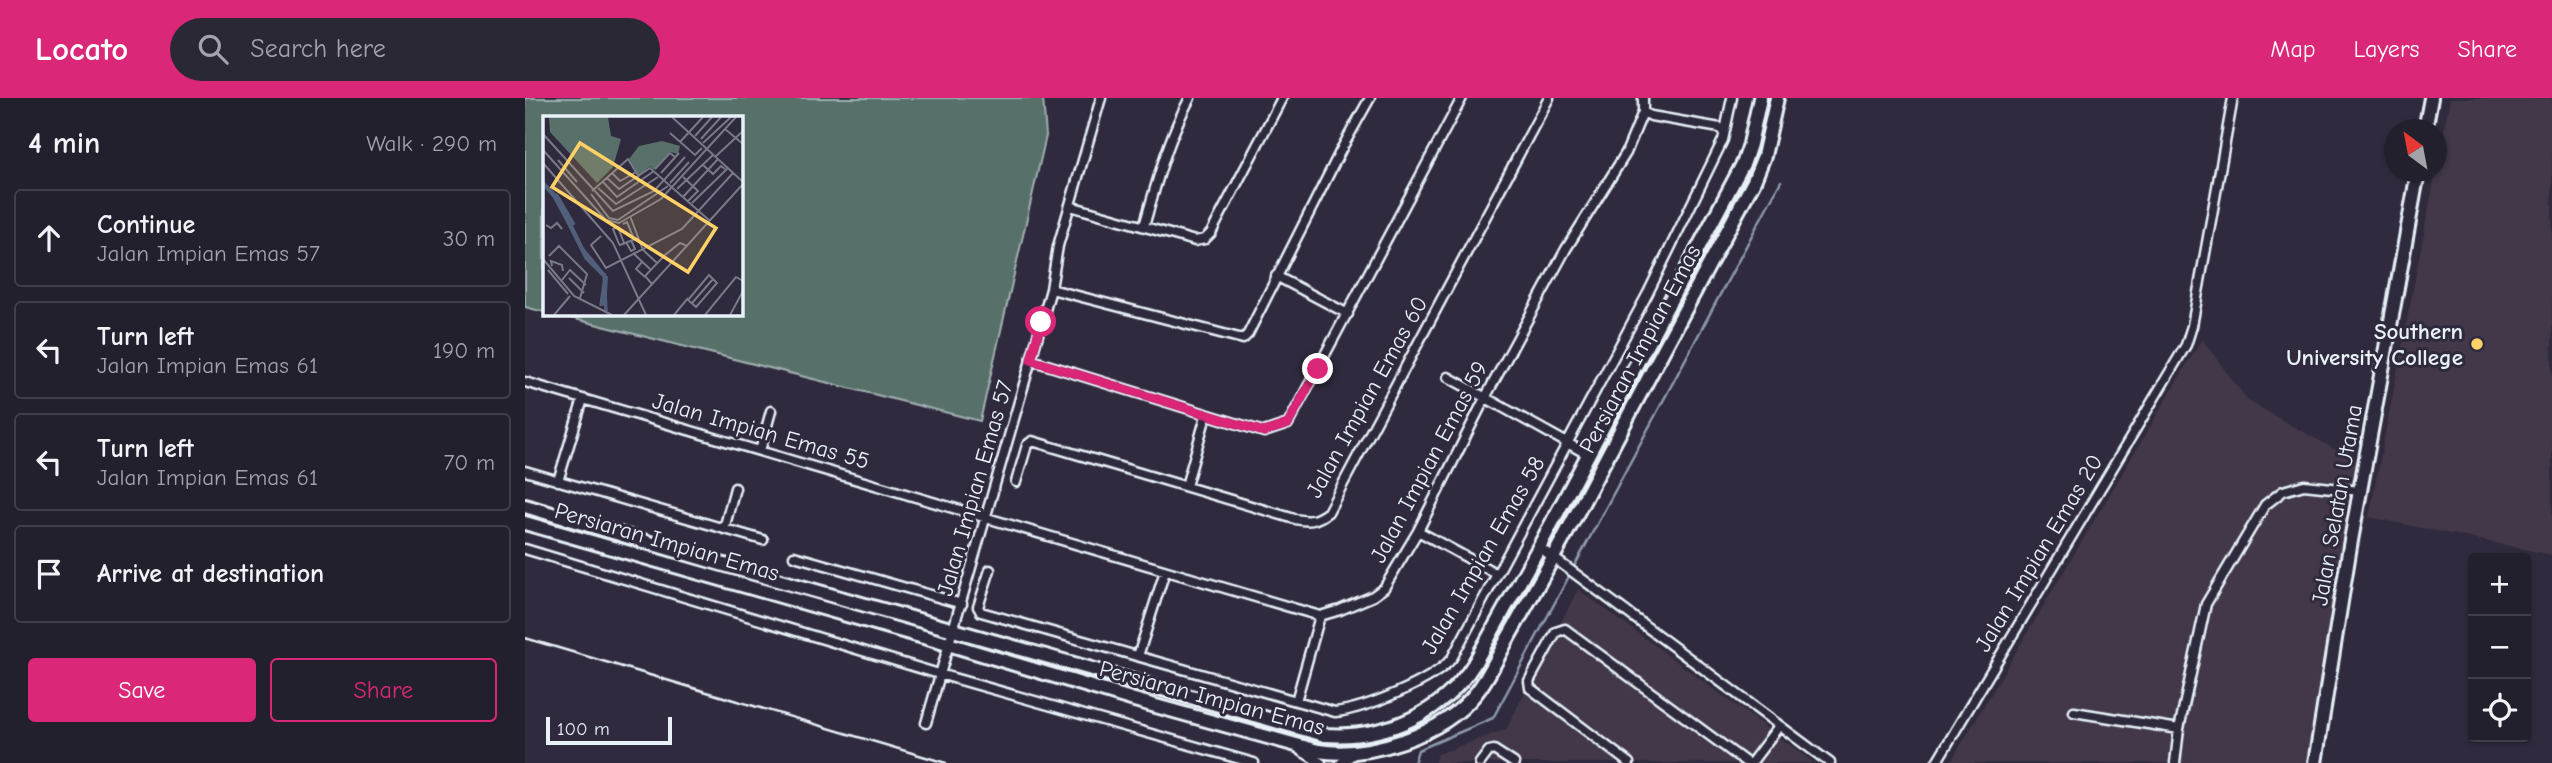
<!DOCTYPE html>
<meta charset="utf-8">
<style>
:root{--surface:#23202e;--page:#2b2836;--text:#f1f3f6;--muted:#a3a3aa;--line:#403e4a;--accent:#db2777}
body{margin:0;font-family:"Comic Neue",sans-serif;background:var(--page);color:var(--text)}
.controls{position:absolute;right:21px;bottom:21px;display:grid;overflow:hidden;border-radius:7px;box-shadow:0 2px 5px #0004}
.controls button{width:63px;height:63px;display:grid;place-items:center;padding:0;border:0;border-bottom:2px solid var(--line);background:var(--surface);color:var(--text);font:35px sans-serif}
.compass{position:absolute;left:1859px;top:21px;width:63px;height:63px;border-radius:50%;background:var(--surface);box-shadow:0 2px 5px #0004;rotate:328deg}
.scale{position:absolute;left:21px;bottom:18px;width:126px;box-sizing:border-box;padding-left:7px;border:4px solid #e8f1f8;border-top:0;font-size:19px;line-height:24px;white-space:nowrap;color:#e8f1f8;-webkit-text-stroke:5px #2f2a3d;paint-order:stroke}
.stop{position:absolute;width:21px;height:21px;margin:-16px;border:5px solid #db2777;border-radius:50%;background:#fff}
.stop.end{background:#db2777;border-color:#fff;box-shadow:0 2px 7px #0008}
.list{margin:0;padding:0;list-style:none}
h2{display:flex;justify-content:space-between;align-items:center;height:91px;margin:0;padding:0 28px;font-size:30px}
h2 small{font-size:23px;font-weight:400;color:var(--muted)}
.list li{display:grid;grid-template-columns:46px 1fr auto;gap:21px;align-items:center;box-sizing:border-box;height:98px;margin:0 14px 14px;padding:0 14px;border:2px solid var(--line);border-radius:7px}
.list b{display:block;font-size:26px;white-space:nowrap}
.list p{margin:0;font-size:23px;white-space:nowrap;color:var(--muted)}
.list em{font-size:23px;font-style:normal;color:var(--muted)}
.actions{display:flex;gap:14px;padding:21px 28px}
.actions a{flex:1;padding:16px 0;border:2px solid var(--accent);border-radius:7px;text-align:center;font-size:24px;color:var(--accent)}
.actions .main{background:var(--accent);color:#fff}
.icon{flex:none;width:38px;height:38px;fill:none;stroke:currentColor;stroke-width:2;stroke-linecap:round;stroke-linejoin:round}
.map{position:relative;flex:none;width:2027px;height:665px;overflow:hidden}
header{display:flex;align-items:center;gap:42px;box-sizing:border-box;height:98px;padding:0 35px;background:var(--accent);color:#fff}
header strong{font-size:33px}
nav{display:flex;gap:38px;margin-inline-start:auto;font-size:24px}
.search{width:490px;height:63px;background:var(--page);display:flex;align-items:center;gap:18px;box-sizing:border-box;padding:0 24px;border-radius:38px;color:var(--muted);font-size:26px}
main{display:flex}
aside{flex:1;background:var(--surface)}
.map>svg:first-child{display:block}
.built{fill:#42384a}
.green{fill:#596f6a;stroke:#a0b0b1;stroke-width:2}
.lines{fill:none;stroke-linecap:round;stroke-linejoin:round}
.stream{stroke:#8d99ad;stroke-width:2.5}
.street-casing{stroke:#e8f1f8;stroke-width:13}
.secondary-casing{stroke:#e8f1f8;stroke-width:18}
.street{stroke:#2f2a3d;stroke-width:8}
.secondary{stroke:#2f2a3d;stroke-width:12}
.rail{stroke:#e8f1f8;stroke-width:2.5}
.route{stroke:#db2777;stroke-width:9}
.poi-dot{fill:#ffd166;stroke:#2f2a3d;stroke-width:2.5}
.labels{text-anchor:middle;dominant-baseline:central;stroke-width:6;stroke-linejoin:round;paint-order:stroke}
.poi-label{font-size:23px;font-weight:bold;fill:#e8f1f8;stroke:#2f2a3d;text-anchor:end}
.street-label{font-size:23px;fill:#e8f1f8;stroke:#2f2a3d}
.inset-river{fill:none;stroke:#515f7b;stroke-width:3.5}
.inset-road{fill:none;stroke:#797a88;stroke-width:2}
.view{fill:#ffd166;fill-opacity:0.15;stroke:#ffd166;stroke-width:3.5}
.inset-edge{fill:none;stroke:#e8f1f8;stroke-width:3.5}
</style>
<header>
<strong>Locato</strong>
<div class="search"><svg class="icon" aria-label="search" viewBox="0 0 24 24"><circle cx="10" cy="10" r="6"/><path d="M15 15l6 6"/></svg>Search here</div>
<nav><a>Map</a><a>Layers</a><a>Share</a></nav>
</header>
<main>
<aside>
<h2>4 min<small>Walk · 290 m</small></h2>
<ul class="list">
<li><svg class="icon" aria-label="ahead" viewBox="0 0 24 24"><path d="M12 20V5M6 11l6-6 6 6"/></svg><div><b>Continue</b><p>Jalan Impian Emas 57</p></div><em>30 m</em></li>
<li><svg class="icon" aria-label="left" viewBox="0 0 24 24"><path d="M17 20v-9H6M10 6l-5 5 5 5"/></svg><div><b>Turn left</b><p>Jalan Impian Emas 61</p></div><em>190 m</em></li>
<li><svg class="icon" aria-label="left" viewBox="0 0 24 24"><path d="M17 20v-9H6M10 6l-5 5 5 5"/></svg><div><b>Turn left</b><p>Jalan Impian Emas 61</p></div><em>70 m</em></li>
<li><svg class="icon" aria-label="arrive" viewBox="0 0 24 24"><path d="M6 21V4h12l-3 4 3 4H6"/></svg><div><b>Arrive at destination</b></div></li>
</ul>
<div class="actions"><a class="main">Save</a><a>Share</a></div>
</aside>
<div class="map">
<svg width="2027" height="665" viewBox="0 0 2027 665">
<rect width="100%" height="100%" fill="#2f2a3d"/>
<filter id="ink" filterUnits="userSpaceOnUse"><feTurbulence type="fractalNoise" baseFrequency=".0143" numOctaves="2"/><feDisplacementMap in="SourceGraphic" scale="14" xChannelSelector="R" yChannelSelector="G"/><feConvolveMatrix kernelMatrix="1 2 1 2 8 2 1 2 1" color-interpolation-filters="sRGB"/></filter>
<g filter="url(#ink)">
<!-- built -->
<path class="built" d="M1925,0H2027V457L1844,419Z
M1677,241L1723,303L1849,373L1795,665H1425Z
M1053,491L1289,665H909L913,656L981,631Z"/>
<!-- green -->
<path class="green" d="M0,0H518L521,38L455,323L26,215H215V19H19V214L0,209Z"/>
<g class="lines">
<!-- stream -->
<path class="stream" d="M889,665L893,652L968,620L1256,83"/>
<defs>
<path id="street" d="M1118,14L1126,18L1195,30L1199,35
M545,108L670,143L680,141L686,135L757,0
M619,128C632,84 643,40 665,0
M751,178L823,216
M526,191L718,241L723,236L817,50L845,0
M506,262L739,334L763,326L937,0
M923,279L1062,356
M0,284L795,518L815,512L848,498L859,490L893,433L960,300L1041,151L1101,55L1118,14V0
M235,353L246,313
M0,373L238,442
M33,383L58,301
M491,384L502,347L507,343L770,421C785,424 791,423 803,414L1024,0
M661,388L681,318
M199,431L210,390
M893,433L972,476
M1014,449L1305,665
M0,451L414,576L729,665
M269,458L437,506
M465,472L453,509L456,514L810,614C839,611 909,583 927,560L1123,195L1198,42L1207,0
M613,558L640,473
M771,603L795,518
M1549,614L1654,631
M401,625L506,262L526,191L533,148L576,0
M775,652L796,665
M816,665L829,656
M955,665L964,653L969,652L989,665
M1104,665L1005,590L1004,583L1031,534L1040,531L1222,665
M1226,665L1254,628
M1411,665L1661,247L1667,228L1708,0
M1650,665L1654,631L1681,506L1740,407L1758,393L1779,387L1835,393"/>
<path id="secondary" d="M1900,32L1906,0
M0,408L199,467L800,637C860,641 917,616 949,566L1014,449L1219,64L1225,46L1235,0
M0,425L423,546L609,602L793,653C844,661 918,637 951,595C964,579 973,558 983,540C1006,499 1030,457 1052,415C1110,304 1170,193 1229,83L1239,58L1252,0
M1790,665L1825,448L1893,74"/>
</defs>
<!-- street casing -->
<use href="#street" class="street-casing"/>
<!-- secondary casing -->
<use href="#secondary" class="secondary-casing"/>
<!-- street -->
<use href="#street" class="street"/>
<!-- secondary -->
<use href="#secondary" class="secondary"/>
<!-- rail -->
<path class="rail" d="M0,540L421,665"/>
</g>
</g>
<g class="lines" filter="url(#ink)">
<!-- route -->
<path class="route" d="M516,224L506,262L739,334L763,326L793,271"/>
</g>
<!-- markers -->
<circle class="poi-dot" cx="1952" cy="246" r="7"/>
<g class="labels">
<!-- poi labels -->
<g class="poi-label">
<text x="1938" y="233">Southern<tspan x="1938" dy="26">University College</tspan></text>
</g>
<!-- street labels -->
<g class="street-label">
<text transform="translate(1115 251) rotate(-62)">Persiaran Impian Emas</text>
<text transform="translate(842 299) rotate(-61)">Jalan Impian Emas 60</text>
<text transform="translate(236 333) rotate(16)">Jalan Impian Emas 55</text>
<text transform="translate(904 364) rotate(-62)">Jalan Impian Emas 59</text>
<text transform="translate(450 390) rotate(-74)">Jalan Impian Emas 57</text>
<text transform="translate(1812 407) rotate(-80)">Jalan Selatan Utama</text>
<text transform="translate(142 444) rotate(16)">Persiaran Impian Emas</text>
<text transform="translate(1514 455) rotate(-59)">Jalan Impian Emas 20</text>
<text transform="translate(958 457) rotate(-60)">Jalan Impian Emas 58</text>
<text transform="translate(687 600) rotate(15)">Persiaran Impian Emas</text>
</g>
</g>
<!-- overview -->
<g transform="translate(18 18)">
<rect width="200" height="200" fill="#2f2a3d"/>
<path d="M6,1H65L68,20L78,23L70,51L54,67L7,16ZM119,25L137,30L135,38L127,36L111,54L107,50L96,60L86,43L96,30Z" fill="#596f6a"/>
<path d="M0,64L16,81L41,132L65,161L63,193L57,185L62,161L43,142Z" fill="#515f7b"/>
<path class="inset-river" d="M0,68L13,82L43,142L62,161L58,190M13,78L31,109M61,157L63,195"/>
<path class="inset-road" d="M129,1L200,66M182,13L200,28M127,17L152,39L159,32M0,18L70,95L111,75L142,41M152,20L169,1M158,23L178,1M137,26L160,1M160,27L188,1M0,34L63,104L76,107L118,83L193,1M172,41L200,15M15,44L34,66M0,47L70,127L103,199M160,49L170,58L178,50L182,53M112,53L127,37L132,41M69,57L77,65L93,56M118,57L136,37M140,61L155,75L145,85M64,62L76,73L107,52L167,105M60,66L74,81L111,55M127,67L146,46M55,72L73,88L115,61M134,73L170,39M49,75L85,43L96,61M48,78L66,102L75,104L125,70M140,81L175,43M149,87L185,52M87,100L100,134L114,147M80,108L84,106L91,123M3,109L8,112L14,107L19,113M58,120L48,129L63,152L139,113L190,57M83,126L88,135L92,133L88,124M81,127L75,111L70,113L76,128L77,129L95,122M90,137L108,154M6,140L16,130L44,158L37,182M0,143L31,180L69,199M99,146L93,153L102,161M9,150L8,145L19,149L20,155M5,154L25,178M166,159L174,167L153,191L145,184ZM26,162L41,177M19,164L27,154L43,169M109,168L102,160L122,139L137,127L144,130M149,187L170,163M11,199L27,180M81,199L200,68M131,199L145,182M162,199L193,161L200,165M187,199L200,175"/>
<path class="view" d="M37,27L173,112L145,156L9,71Z"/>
<rect width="200" height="200" class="inset-edge"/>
</g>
</svg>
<div class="controls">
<button>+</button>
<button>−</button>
<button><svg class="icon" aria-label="locate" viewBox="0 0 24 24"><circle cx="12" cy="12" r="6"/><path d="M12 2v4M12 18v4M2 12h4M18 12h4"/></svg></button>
</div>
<svg class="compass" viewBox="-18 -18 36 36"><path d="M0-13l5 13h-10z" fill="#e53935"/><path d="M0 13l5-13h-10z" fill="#a3a3aa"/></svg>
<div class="scale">100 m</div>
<div class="stop" style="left:516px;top:224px"></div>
<div class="stop end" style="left:793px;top:271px"></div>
</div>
</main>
